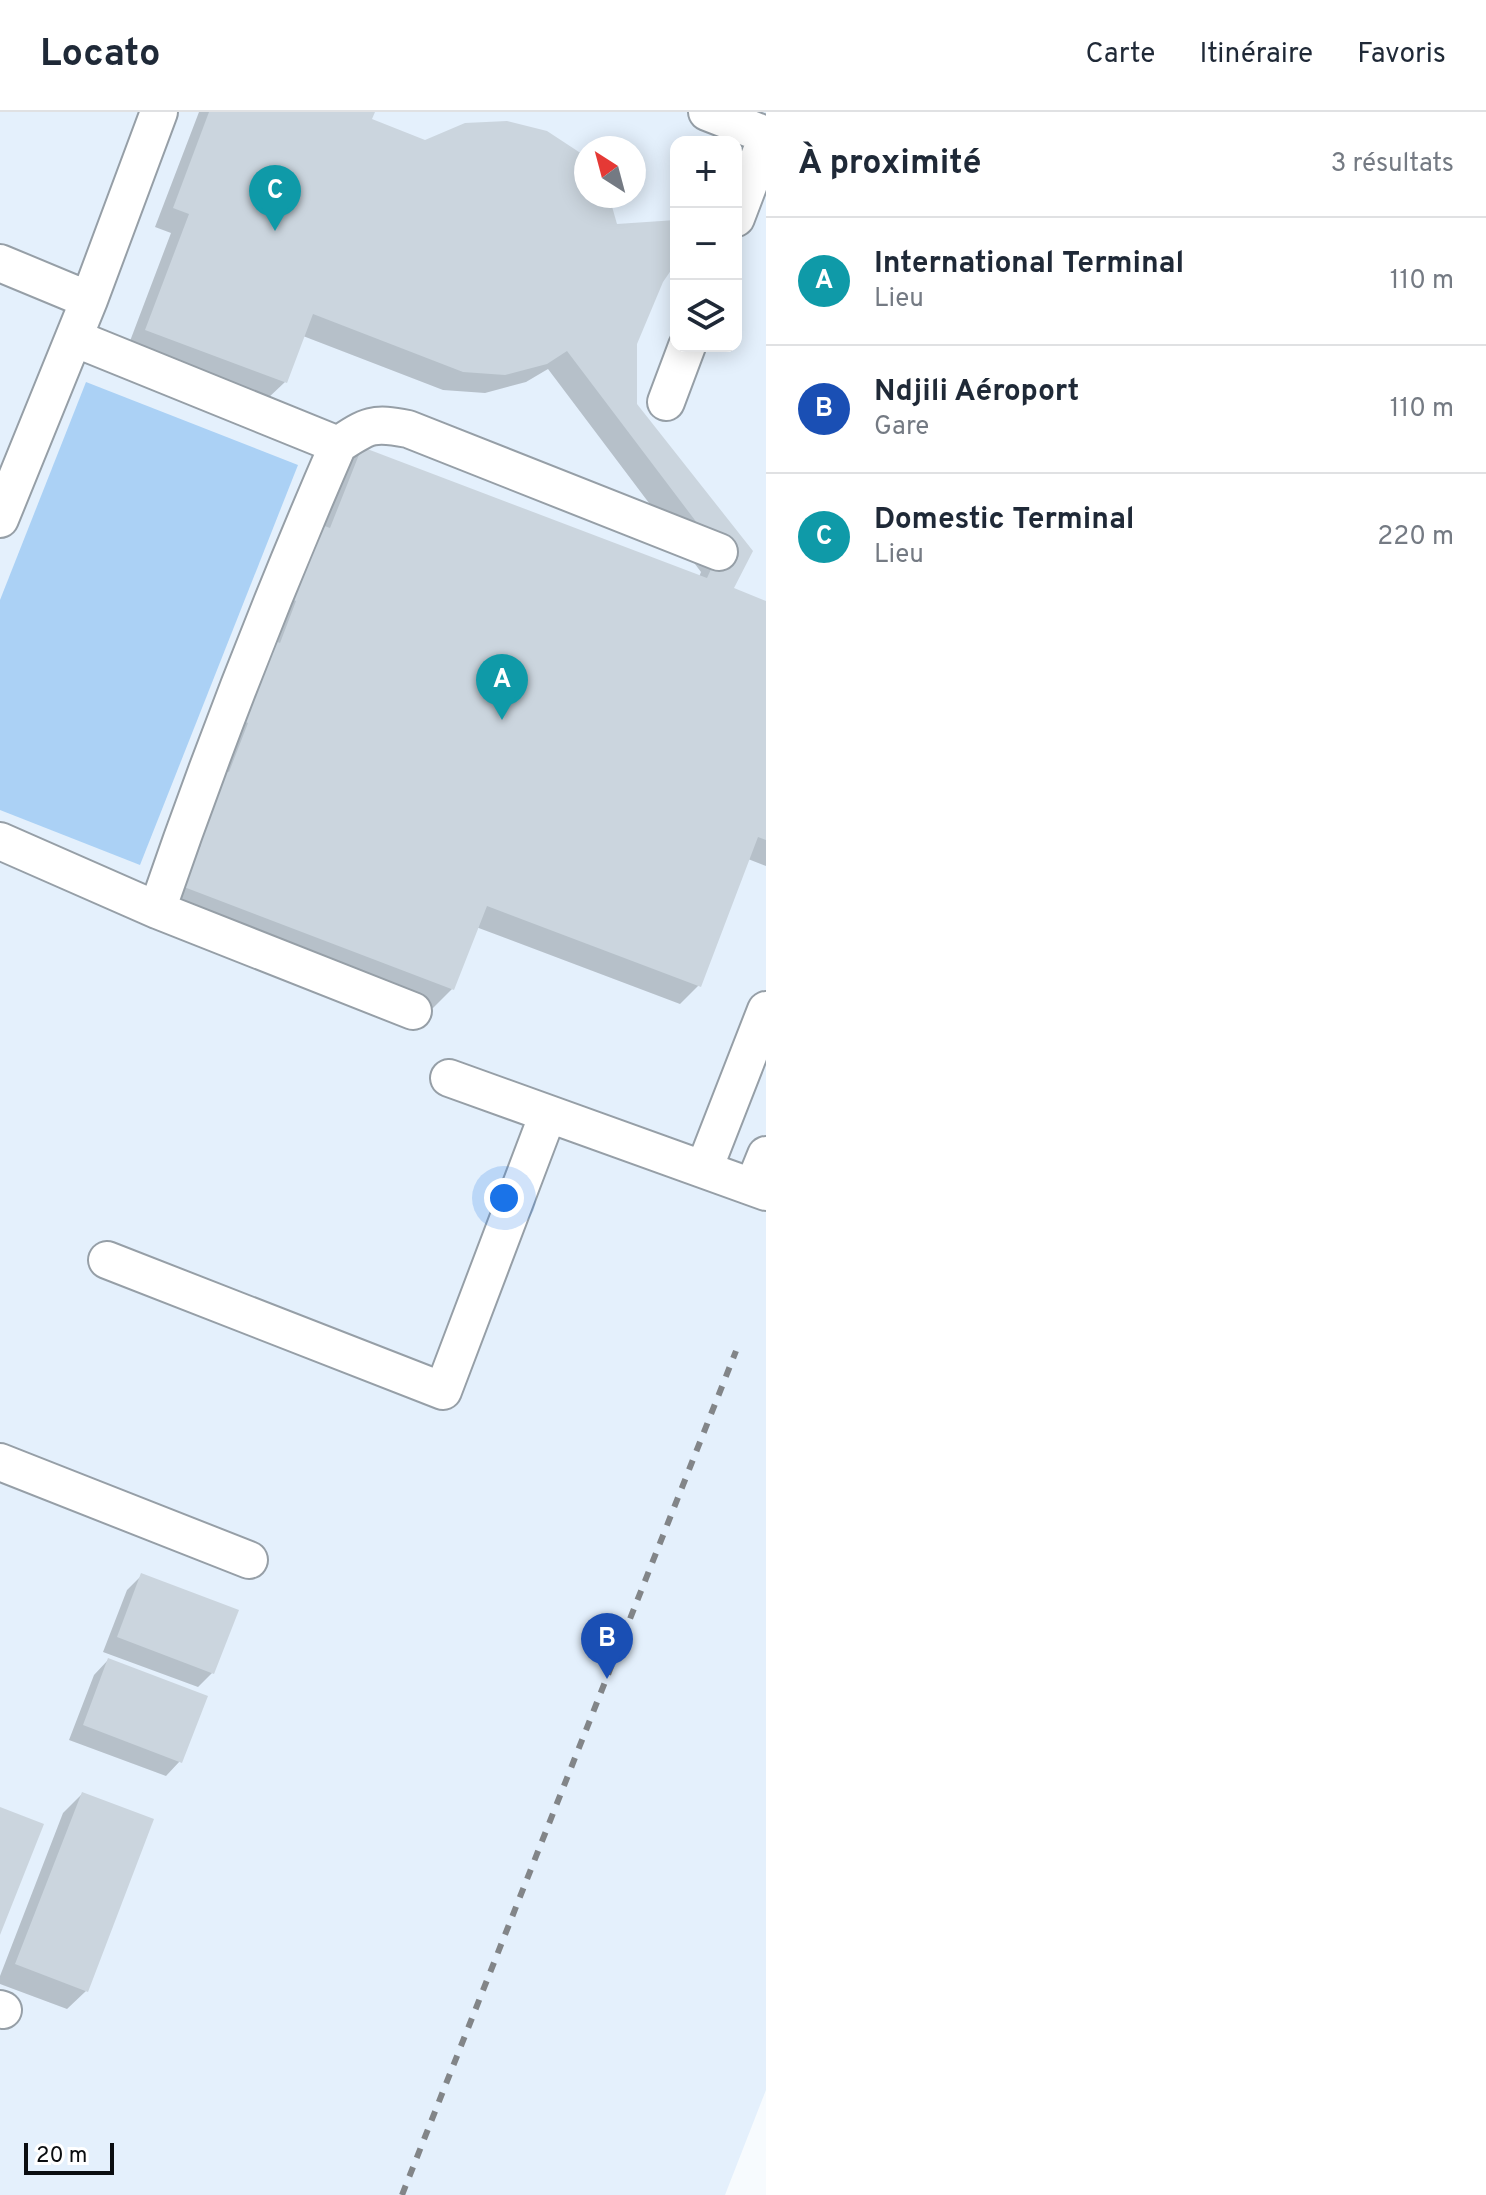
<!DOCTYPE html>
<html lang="fr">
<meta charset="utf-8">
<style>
:root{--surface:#fff;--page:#f6f6f7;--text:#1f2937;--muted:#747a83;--line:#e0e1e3;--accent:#ea580c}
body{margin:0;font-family:Overpass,sans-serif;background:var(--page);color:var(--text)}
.controls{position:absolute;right:24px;top:24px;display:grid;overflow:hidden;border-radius:16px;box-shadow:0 4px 20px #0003}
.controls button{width:72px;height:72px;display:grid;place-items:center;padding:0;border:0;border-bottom:2px solid var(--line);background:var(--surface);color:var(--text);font:40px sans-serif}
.compass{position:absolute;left:574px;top:24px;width:72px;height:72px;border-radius:50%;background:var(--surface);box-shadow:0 4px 20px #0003;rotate:324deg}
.scale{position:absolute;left:24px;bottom:20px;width:90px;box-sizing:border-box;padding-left:8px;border:4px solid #0a0d10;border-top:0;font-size:22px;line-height:28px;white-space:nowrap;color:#0a0d10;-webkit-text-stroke:6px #fff;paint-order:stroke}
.you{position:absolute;left:504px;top:1086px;width:28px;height:28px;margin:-20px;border:6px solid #fff;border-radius:50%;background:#1a73e8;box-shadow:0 0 0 12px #1a73e833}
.badge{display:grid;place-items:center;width:52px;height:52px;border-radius:50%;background:var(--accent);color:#fff;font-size:26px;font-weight:700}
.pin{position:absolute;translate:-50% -66px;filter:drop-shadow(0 2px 4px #0008)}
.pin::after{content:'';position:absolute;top:42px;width:28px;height:24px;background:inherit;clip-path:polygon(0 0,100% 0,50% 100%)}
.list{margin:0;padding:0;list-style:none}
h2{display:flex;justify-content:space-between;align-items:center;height:104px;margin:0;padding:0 32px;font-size:34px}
h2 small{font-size:26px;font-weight:400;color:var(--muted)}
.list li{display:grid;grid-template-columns:52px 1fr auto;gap:24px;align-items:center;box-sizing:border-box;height:128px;padding:0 32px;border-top:2px solid var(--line)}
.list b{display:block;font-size:30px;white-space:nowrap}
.list p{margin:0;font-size:26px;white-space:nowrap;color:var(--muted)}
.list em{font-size:26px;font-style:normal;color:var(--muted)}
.icon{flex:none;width:44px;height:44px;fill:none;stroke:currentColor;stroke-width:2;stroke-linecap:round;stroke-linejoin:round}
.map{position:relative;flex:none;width:766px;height:2083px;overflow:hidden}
header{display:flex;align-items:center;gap:48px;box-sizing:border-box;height:112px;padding:0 40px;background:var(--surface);border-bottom:2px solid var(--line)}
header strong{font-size:38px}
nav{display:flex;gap:44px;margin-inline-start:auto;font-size:28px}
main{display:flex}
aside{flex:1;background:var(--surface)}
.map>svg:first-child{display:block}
.built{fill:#e4f0fc;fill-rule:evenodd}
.green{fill:#abd1f5}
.shadow{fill:#0003}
.building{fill:#cbd5de}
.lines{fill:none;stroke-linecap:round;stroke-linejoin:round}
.minor-casing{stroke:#969fa7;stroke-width:40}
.minor{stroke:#fff;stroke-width:36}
.rail{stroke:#828588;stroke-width:6;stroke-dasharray:10 10;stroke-linecap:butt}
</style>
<header>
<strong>Locato</strong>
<nav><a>Carte</a><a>Itinéraire</a><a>Favoris</a></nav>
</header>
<main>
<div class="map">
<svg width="766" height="2083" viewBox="0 0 766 2083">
<rect width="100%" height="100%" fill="#f7fbfe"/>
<!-- built -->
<path class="built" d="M0,0H766V1978L725,2083H0ZM676,30H736V234H676ZM586,36H634V84H586Z"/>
<!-- green -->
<path class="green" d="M86,270L298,353L140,753L0,698V488Z"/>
<!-- shadow -->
<path class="shadow" d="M199,0H373L370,9L425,30L586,52V84H607L616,114L676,110V147L661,169L635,232V293L751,439L731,477L766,491V754L748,747L699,873L680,892L476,815L452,877L433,896L167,794L343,356L362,337L699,465L701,460L548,257L526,270L485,281L443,278L303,224L285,270L266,288L127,237L171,121L155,115Z
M142,1463L213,1560L198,1575L103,1540L127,1478Z
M108,1548L180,1649L166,1664L69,1628L94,1563Z
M82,1682L86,1879L67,1897L0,1872V1864L63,1701Z"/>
<!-- building -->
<path class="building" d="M209,0H375L372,7L425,28L465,11L507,9L547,19L582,42L586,48V84H609L617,112L676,108V151L663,170L637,232V292L753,439L734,476L766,489V728L758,725L701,875L487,794L454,878L184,775L201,733L182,726L210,653L229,660L248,611L230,604L260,523L280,531L296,489L277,482L306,407L330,416L362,335L707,466L719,440L567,239L547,252L505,263L463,260L313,202L287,271L145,218L189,102L173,96Z
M141,1461L239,1498L214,1562L117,1525Z
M108,1546L208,1584L182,1651L83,1613Z
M82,1680L154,1707L88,1880L15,1852Z
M0,1695L44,1712L0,1823Z"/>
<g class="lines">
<defs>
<path id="minor" d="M707,0L766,23
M736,106L766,27
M0,151L89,188
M74,226L338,333C272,485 211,641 157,798
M666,290L687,234
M338,333C368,313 373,310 408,317L719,440
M0,407L89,188L159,0
M0,729L157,798L413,899
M449,966L766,1080
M704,1057L766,898
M753,1075L766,1043
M107,1148L443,1279L548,1002
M0,1350L249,1448
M0,1897L3,1898"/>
</defs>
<!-- minor casing -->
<use href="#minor" class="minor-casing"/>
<!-- minor -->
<use href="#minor" class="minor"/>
<!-- rail -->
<path class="rail" d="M402,2083L736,1239"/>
</g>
</svg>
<div class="controls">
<button>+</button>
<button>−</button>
<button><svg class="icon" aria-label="layers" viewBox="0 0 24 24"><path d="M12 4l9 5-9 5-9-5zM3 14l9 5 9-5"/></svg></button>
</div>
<svg class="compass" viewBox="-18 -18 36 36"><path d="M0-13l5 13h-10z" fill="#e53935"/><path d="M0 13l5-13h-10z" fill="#747a83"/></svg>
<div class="scale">20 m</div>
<div class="you"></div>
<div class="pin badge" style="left:502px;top:608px;background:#0f9aa8">A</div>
<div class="pin badge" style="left:607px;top:1567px;background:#1a4fb4">B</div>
<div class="pin badge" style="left:275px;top:119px;background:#0f9aa8">C</div>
</div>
<aside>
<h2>À proximité<small>3 résultats</small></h2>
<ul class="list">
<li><span class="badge" style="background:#0f9aa8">A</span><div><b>International Terminal</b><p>Lieu</p></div><em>110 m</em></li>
<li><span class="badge" style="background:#1a4fb4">B</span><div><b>Ndjili Aéroport</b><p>Gare</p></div><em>110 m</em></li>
<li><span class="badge" style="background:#0f9aa8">C</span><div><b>Domestic Terminal</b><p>Lieu</p></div><em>220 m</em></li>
</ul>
</aside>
</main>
